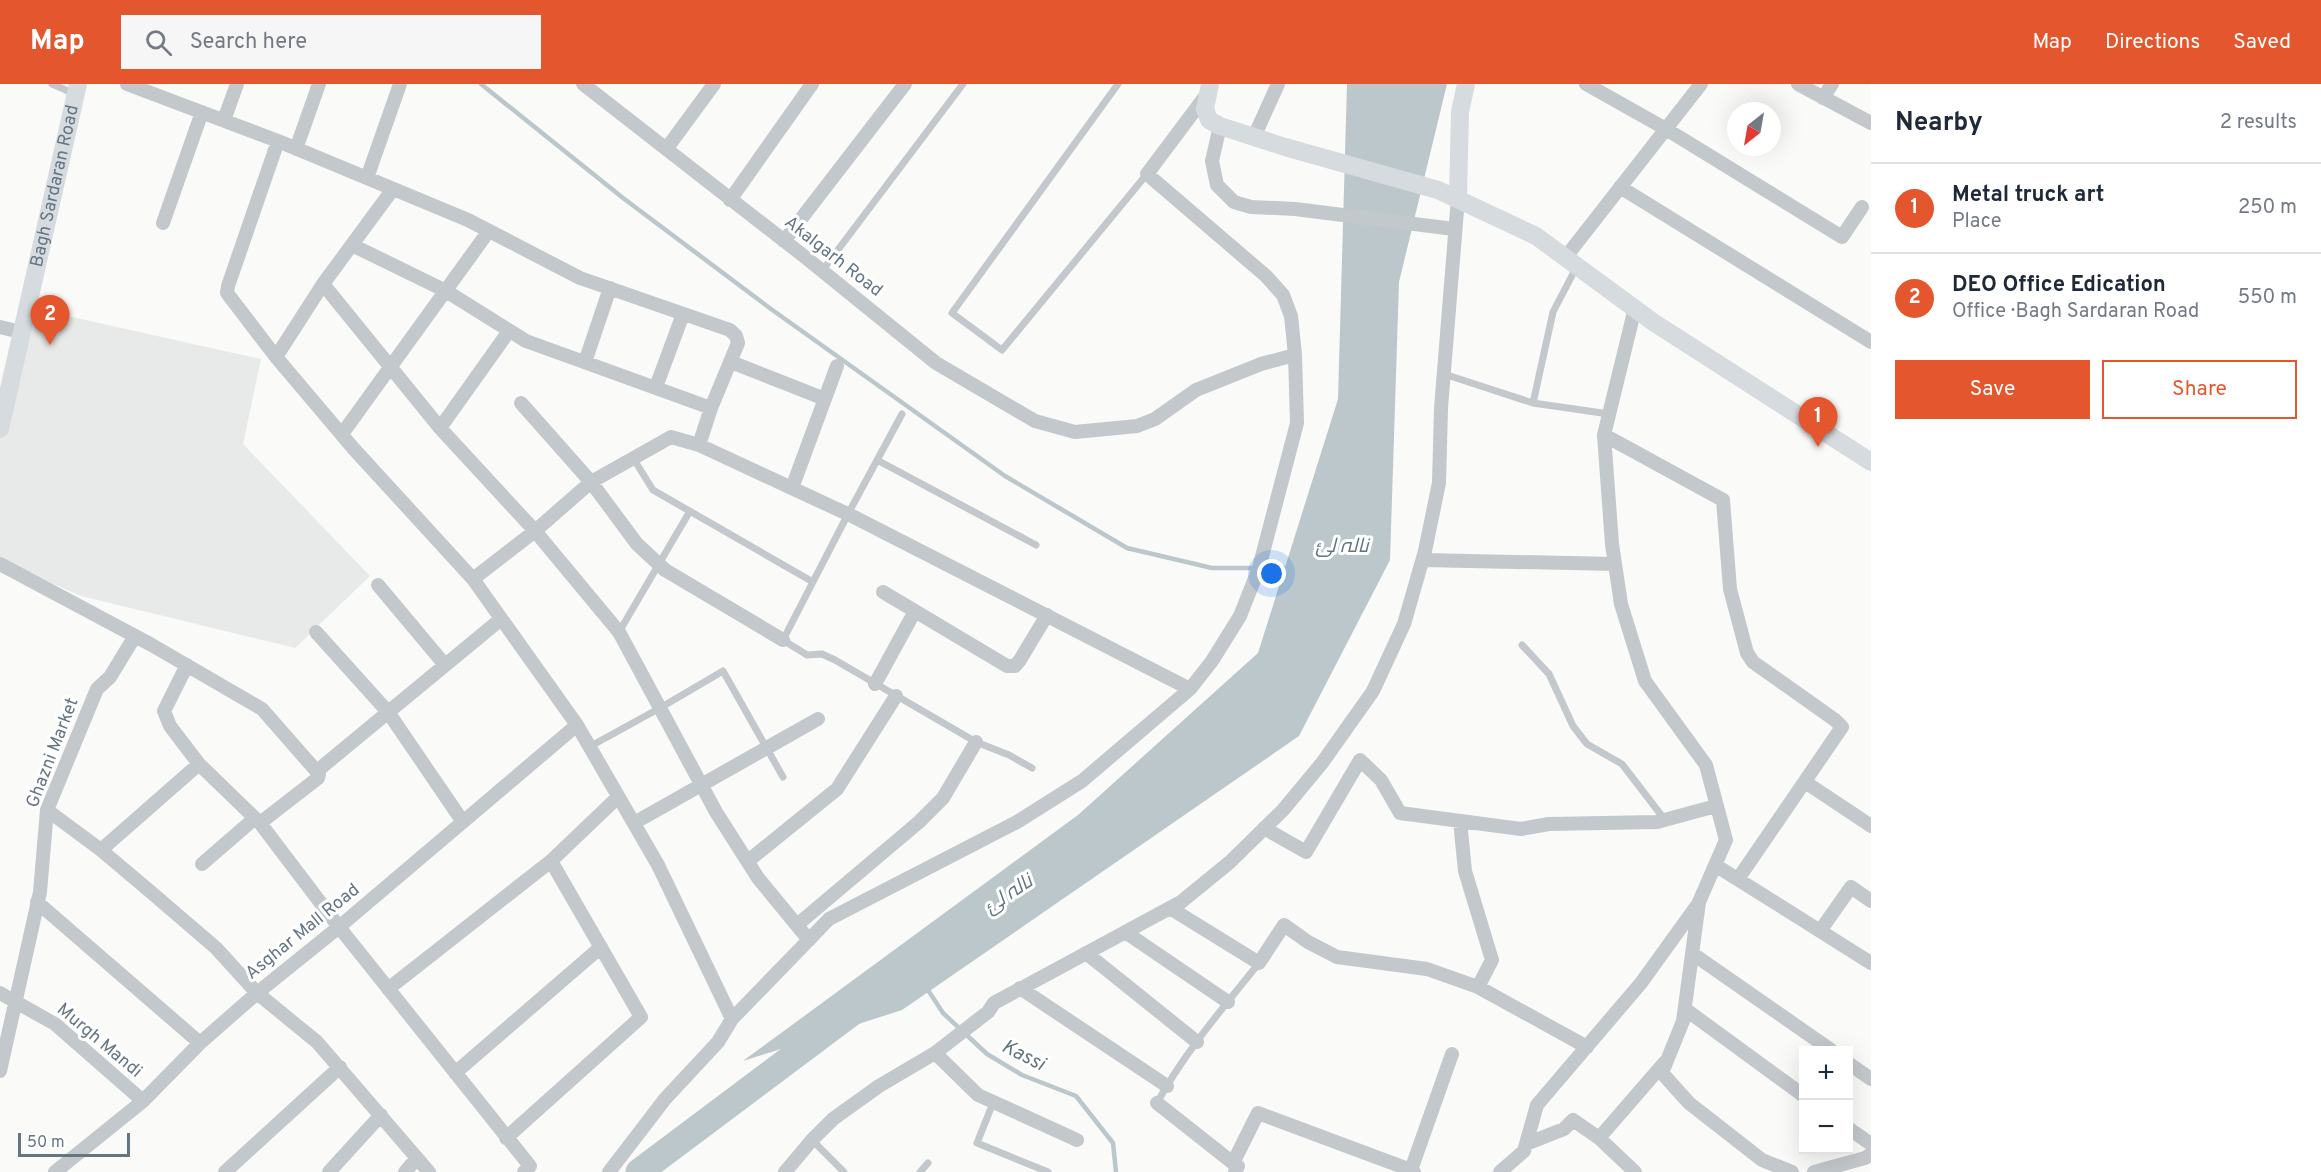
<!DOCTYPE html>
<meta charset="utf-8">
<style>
:root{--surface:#fff;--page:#f6f6f7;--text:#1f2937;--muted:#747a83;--line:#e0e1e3;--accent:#e4572e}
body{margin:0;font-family:Overpass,Cairo,sans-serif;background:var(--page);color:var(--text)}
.controls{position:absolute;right:18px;bottom:18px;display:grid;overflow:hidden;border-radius:0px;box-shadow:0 6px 24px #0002}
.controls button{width:54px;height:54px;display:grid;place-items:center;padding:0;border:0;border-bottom:2px solid var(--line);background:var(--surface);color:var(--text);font:30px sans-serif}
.compass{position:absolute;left:1727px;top:18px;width:54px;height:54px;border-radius:50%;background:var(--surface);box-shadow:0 6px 24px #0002;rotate:211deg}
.scale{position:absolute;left:18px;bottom:15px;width:112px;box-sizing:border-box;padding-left:6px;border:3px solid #657683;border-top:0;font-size:16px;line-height:21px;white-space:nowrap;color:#657683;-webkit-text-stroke:4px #fff;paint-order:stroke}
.you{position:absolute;left:1272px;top:490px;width:21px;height:21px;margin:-15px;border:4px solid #fff;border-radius:50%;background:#1a73e8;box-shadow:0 0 0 9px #1a73e833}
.badge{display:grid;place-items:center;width:39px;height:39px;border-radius:50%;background:var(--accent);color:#fff;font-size:20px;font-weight:700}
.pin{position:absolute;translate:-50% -50px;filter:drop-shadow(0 2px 3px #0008)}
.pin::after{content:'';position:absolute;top:32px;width:21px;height:18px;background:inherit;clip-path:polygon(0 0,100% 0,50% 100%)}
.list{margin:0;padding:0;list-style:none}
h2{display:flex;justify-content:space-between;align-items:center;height:78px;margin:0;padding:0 24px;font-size:26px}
h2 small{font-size:20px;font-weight:400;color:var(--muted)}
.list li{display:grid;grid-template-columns:39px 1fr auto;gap:18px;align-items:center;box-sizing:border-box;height:90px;padding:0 24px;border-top:2px solid var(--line)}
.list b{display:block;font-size:22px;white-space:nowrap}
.list p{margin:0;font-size:20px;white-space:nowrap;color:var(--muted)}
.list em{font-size:20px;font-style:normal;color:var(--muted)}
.actions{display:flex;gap:12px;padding:18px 24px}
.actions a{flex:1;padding:14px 0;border:2px solid var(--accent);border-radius:0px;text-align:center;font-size:21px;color:var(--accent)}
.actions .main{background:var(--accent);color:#fff}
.icon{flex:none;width:33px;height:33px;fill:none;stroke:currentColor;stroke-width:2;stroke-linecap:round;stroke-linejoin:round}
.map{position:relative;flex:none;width:1871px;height:1088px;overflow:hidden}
header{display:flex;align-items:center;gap:36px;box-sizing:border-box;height:84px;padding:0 30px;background:var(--accent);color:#fff}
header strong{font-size:28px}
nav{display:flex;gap:33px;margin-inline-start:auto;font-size:21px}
.search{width:420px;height:54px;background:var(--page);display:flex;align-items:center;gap:15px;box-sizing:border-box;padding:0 21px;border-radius:0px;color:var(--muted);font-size:22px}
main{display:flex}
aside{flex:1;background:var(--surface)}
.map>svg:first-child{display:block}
.built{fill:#e8e9e9}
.water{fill:#bbc7cb}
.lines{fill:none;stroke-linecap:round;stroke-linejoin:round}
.stream{stroke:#bbc7cb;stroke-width:4.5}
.river{stroke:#bbc7cb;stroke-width:27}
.lane{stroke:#c3c8cc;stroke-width:7}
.street{stroke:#c3c8cc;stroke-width:14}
.secondary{stroke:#d6dbdf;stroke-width:18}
.labels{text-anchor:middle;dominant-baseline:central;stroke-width:6;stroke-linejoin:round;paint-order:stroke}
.street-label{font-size:18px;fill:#657683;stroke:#fff}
.water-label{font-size:20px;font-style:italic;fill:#60757c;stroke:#fff}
</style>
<header>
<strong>Map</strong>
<div class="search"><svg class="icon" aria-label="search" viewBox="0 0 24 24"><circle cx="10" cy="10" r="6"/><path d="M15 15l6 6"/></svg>Search here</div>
<nav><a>Map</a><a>Directions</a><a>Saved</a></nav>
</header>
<main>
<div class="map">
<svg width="1871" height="1088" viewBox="0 0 1871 1088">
<rect width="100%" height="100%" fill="#fafaf8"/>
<!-- built -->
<path class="built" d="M27,223L261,275L243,360L370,492L295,564L81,512L0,477V346Z"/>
<!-- water -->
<path class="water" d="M1347,0H1447L1399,198L1390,476L1299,652L902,926L743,977L1078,731L1258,569L1338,315Z"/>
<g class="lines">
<!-- stream -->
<path class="stream" d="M481,0L623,114L771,225L1005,392L1127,464L1212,484H1288
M926,903L943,929L987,970L1022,991L1076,1012L1113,1059L1116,1088"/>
<!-- river -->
<path class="river" d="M639,1088L854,927"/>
<!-- lane -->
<path class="lane" d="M52,0L75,10
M1118,0L952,229L1002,266L1147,90
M822,187L963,0
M1444,290L1533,319L1609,330
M1533,319L1553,228L1577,182
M902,330L848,430L783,556L807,571L822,570L835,576L976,658L1009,671L1032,684
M633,374L653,406L813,498
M877,376L1036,461
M619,548L690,427
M1522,561L1549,590L1573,642L1587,660L1622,680L1665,736
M589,663L660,624L723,587L783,693
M993,1019L977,1059L1048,1088
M1157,1019C1184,969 1223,924 1259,879
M812,1056L844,1088
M920,1088L928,1079"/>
<!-- street -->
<path class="street" d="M127,0L278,57L468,136L580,194L730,246L736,252L738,259L711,324L699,361
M583,0L805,173L936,279L1035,337L1075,348L1137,342L1155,335L1196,306L1261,280L1295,271
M1586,0L1666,45L1842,153L1862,123
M1798,0L1871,39
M1823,14L1832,0
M224,36L237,0
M1220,42L1212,77L1217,101L1234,118L1251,123L1295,125L1454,145
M1254,53L1278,0
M278,57L228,202L227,209L276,273L353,364L473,495L577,641L658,781L732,935
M667,64L714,0
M296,65L319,0
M367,94L400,0
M1620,103L1871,258
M730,116L812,0
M163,139L202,28
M784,157L905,0
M352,161L446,207L526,257L711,324
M1565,174L1701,0
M323,200L440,344L535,447L619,548L716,728L758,794L809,856
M1635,224L1604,351L1723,416L1730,505L1747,569L1753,578L1835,636L1842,643L1738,795
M0,243L21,248
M276,273L323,200L393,105
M585,278L610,204
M731,278L825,315
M656,303L683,230
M521,319L591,398L637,460L665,486L783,556
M440,344L509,247
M342,350L488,148
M1604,351L1612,460L1621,520L1645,597L1706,681L1726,756L1699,818L1683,937L1662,989L1689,1019L1762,1076L1792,1088
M792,404L837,282
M1423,476L1615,480
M0,480L150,560L262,625L319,690L318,694L260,739
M473,495L535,447L591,398L671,353L699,361L852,432L1190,605
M378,501L445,581
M883,508L1007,582H1015L1020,576L1047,531
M316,548L388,628L463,738
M187,581L164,627L170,642L199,680L260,739L339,843L530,1082L524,1088
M875,600L915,527
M317,687L501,535
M1805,698L1871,742
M47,726L101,766L152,809L216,864L257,909L317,958L429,1088
M1460,737L1465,787L1492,876L1478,903L1587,963
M634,739L818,635
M1264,744L1306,768L1360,676L1381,696L1400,729L1521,745L1549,740L1657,738L1716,722
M101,766L199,680
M748,777L837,705L896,612
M202,780L255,734
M1715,781L1871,879
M37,818L200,959
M1170,824L1259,879L1284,841L1308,858L1337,873L1427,885L1478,903
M797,841L919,738L943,714L976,658
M1820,847L1851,803L1871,817
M1125,848L1228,918
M1086,869L1197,958
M1693,870L1831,966
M1020,904L1167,1002
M388,905L551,777L618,713
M0,909L55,940L143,1017
M1685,925L1804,1012
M935,969L978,1011L1077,1056
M1848,979L1871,995
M0,987L40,808L47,726L97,605L110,593L135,552
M455,989L601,863
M1157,1019L1233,1079
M1848,1044L1871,1060
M506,1054L641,933L551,777
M1526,1060L1564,1045L1573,1036L1599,1054
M55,1088L143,1017L200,959L257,909L339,843L577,641
M225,1088L340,983
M329,1088L381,1031
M405,1088L417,1074
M609,1088L665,1015L718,958L732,935L829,835L1017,738L1082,697L1190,605L1212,577L1240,532L1259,484L1297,339L1295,271L1291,232L1283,211L1266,192L1147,90L1207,10
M785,1088L812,1056L833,1035L879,1002L935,969L988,928L994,919L1181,818L1230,778L1283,726L1322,679L1373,607L1404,540L1425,467L1439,399L1441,324L1458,114
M1235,1088L1238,1082L1233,1079L1258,1029L1411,1086
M1414,1088L1411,1086L1452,970
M1500,1088L1524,1067L1537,1021L1641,899L1698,820
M1635,1088L1599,1054L1665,978
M1814,1088L1865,1074L1871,1070"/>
<!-- secondary -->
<g class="secondary">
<path d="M1210,0L1205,25L1209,36L1220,42L1285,63L1438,106L1536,152L1653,238L1871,378"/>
<path d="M1458,114L1460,28L1466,0"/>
<path id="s1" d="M0,345L78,0"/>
</g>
</g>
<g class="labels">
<!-- street labels -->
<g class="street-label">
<text stroke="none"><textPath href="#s1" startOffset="249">Bagh Sardaran Road</textPath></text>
<text transform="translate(833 173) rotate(38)">Akalgarh Road</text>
<text transform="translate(53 669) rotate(-69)">Ghazni Market</text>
<text transform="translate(303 848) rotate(-39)">Asghar Mall Road</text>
<text transform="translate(99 957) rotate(40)">Murgh Mandi</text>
</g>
<!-- water labels -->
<g class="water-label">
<text x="1342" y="463">نالہ لئ</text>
<text transform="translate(1009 811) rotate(-34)">نالہ لئ</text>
<text transform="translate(1023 972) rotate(27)">Kassi</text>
</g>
</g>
</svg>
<div class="controls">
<button>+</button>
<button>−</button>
</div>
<svg class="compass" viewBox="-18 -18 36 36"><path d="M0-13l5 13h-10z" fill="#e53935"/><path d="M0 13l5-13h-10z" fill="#747a83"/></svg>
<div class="scale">50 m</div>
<div class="you"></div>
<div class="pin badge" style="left:1818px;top:363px">1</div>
<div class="pin badge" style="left:50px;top:261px">2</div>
</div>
<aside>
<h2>Nearby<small>2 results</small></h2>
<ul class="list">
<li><span class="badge">1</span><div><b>Metal truck art</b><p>Place</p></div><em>250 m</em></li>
<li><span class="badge">2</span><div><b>DEO Office Edication</b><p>Office · Bagh Sardaran Road</p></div><em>550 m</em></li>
</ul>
<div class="actions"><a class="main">Save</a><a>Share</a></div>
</aside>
</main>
